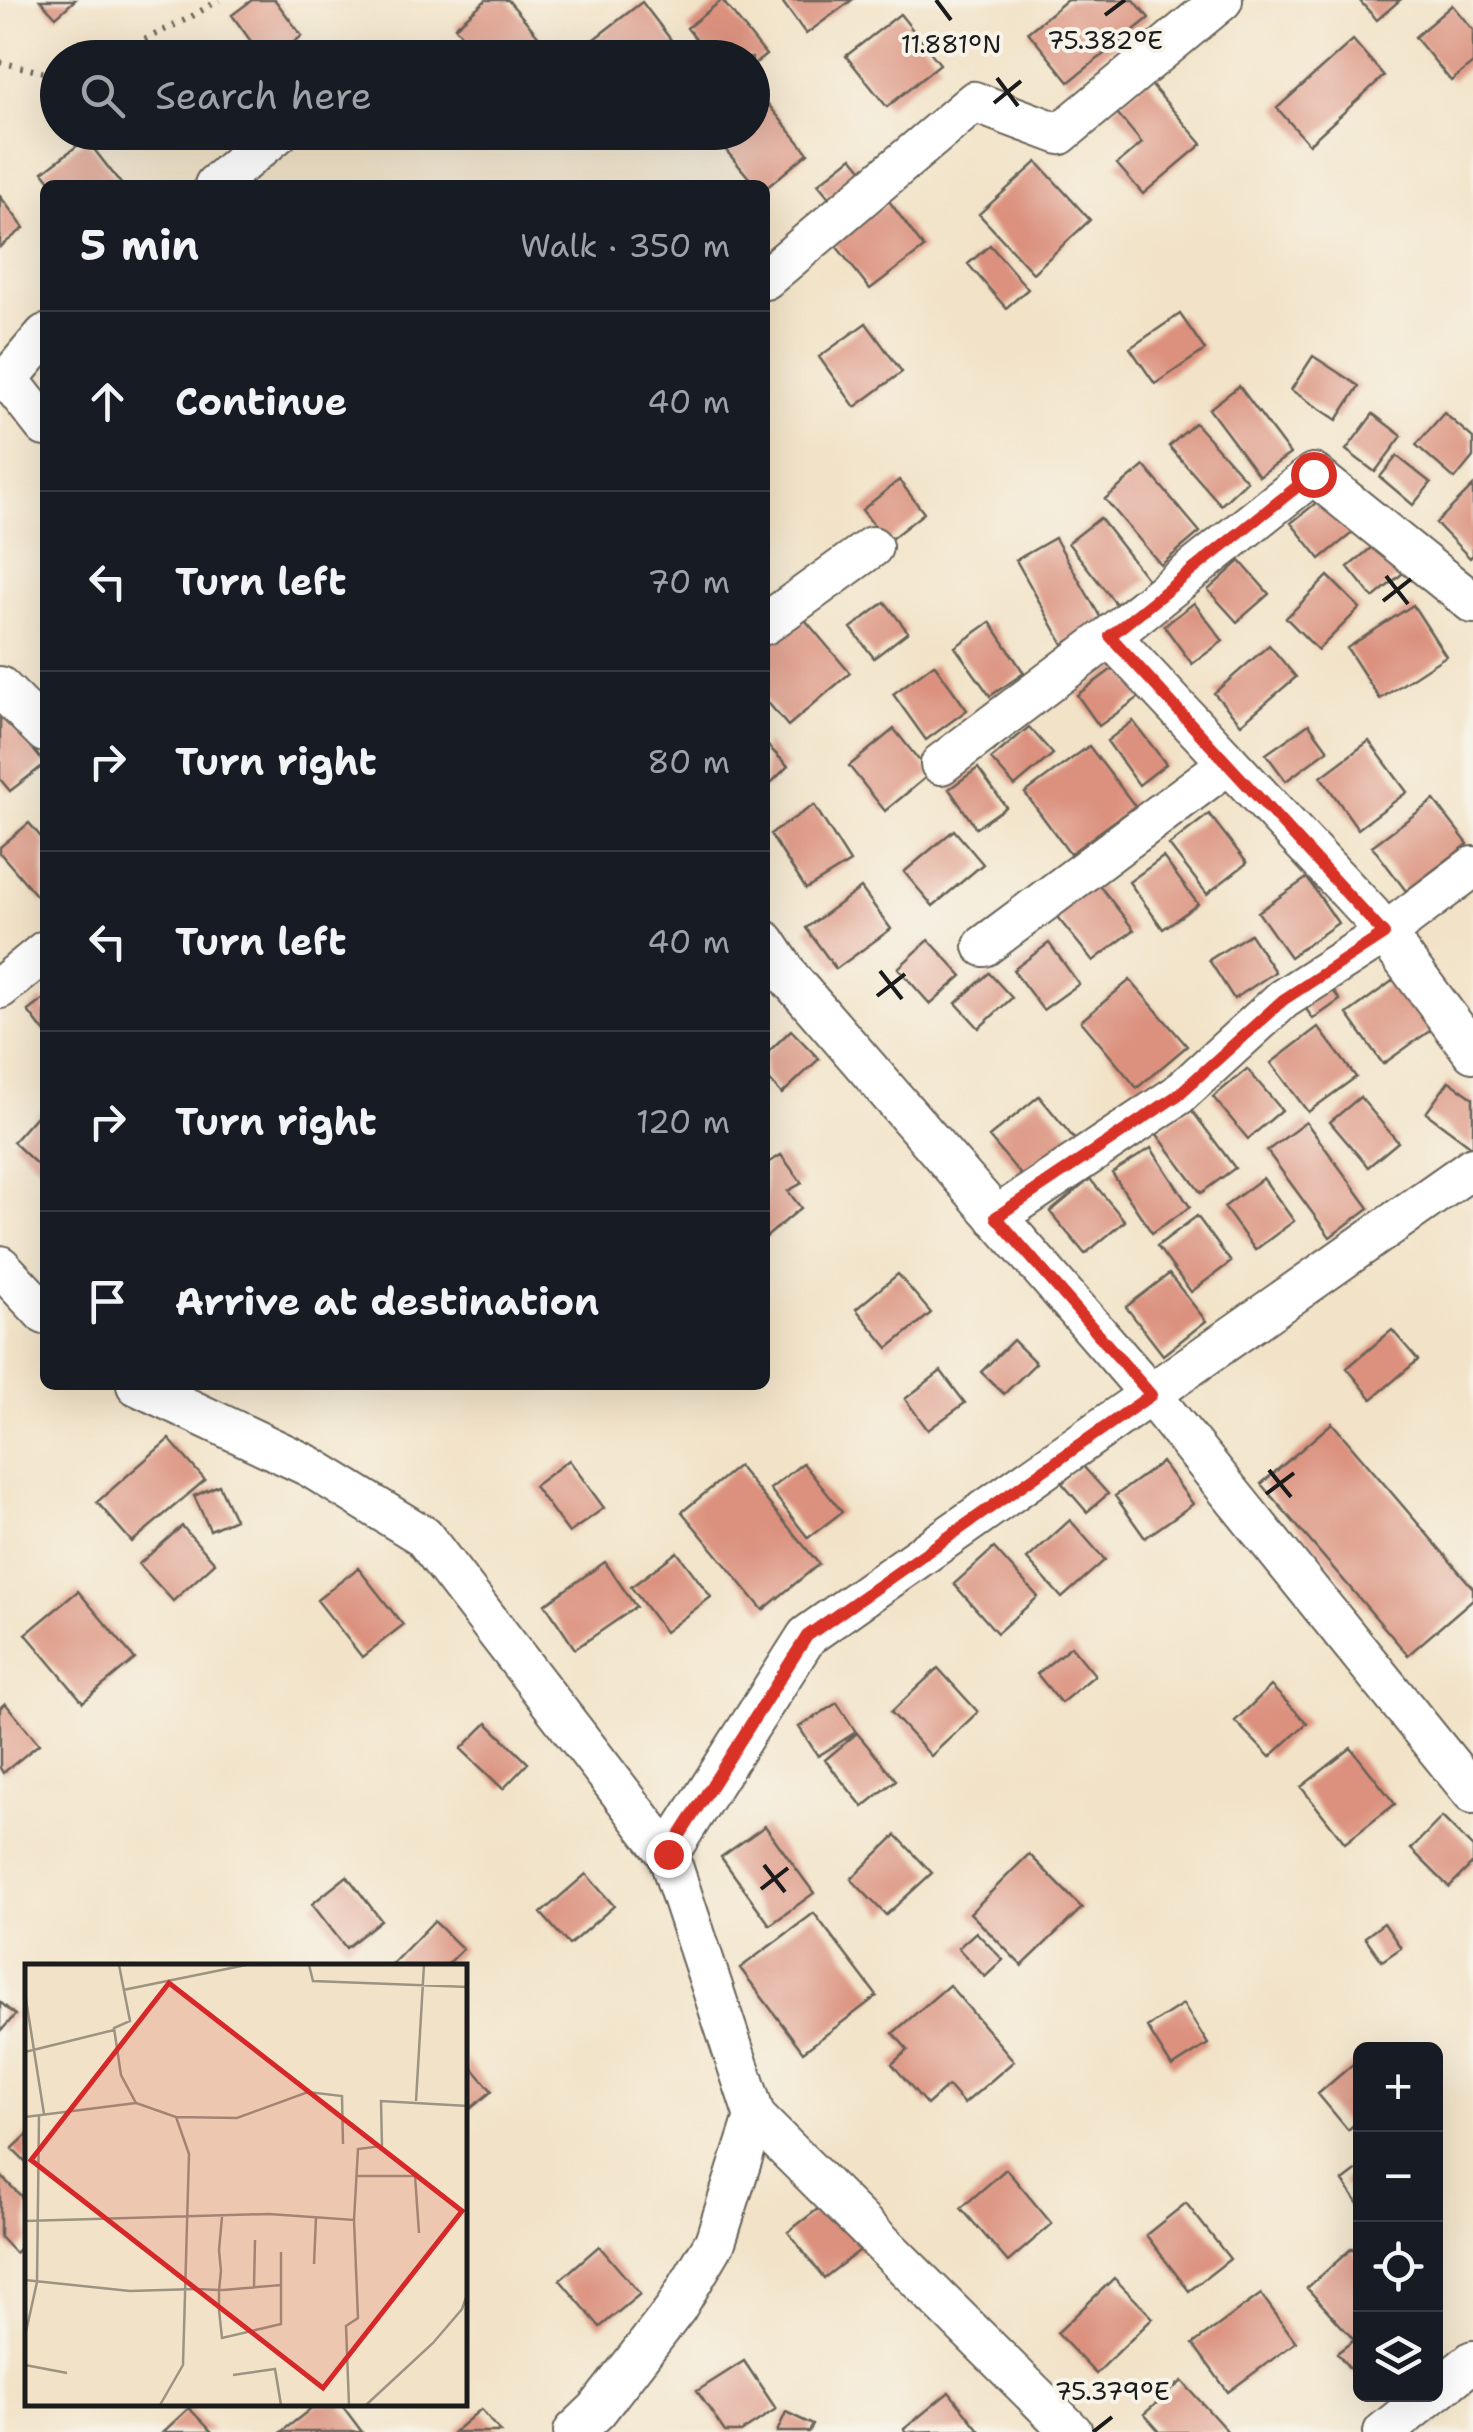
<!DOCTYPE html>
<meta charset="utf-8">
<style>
:root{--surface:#171b24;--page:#20242c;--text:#f1f3f6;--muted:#9ea1a6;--line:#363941}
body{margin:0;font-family:"Shantell Sans",sans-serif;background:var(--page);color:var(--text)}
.controls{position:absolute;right:30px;bottom:30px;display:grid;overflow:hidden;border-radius:15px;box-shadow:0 10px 40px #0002}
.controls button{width:90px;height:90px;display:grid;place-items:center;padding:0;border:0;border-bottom:2px solid var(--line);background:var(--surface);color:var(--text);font:50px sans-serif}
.stop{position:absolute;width:30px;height:30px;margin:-22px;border:8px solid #d93025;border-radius:50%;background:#fff}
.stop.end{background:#d93025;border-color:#fff;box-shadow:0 2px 10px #0008}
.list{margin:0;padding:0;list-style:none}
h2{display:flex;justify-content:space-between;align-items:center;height:130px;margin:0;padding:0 40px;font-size:42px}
h2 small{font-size:32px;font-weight:400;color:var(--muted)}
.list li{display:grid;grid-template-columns:65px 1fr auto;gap:30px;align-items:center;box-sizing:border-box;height:180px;padding:0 40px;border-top:2px solid var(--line)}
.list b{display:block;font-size:38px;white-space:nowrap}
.list em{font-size:32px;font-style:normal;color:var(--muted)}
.icon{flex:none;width:55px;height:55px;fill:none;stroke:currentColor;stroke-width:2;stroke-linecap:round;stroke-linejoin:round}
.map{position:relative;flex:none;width:1473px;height:2432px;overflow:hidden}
.search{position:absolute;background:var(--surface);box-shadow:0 10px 40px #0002;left:40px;top:40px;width:730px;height:110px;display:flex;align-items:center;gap:25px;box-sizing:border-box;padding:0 35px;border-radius:55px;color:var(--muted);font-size:38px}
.panel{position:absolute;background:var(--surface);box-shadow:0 10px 40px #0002;left:40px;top:180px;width:730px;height:1210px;border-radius:15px}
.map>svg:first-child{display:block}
.building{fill:#db917e}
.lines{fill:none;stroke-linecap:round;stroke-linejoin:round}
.minor-casing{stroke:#676258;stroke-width:44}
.path{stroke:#676258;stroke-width:6;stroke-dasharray:2.5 8;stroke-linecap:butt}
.minor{stroke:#fff;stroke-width:40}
.route{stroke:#d93025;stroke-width:12}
.ticks{fill:none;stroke:#1c1c1c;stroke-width:4}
.inset-road{fill:none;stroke:#9c9383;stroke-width:2.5}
.view{fill:#d62828;fill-opacity:0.15;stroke:#d62828;stroke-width:5}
.inset-edge{fill:none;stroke:#1c1c1c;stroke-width:5}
.ticks-label{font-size:25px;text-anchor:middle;fill:#1c1c1c;stroke:#f7f3e8;stroke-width:8;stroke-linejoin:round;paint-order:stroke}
</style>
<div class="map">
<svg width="1473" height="2432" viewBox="0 0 1473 2432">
<rect width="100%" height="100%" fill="#f7f3e8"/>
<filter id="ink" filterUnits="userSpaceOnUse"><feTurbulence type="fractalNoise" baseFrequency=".01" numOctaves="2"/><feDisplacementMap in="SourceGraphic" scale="20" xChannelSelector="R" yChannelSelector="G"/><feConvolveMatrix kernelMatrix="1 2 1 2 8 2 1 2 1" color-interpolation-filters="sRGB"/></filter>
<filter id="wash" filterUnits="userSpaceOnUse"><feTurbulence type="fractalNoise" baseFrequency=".0048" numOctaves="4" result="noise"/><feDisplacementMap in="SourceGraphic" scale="40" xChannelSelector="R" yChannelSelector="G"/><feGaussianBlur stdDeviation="2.25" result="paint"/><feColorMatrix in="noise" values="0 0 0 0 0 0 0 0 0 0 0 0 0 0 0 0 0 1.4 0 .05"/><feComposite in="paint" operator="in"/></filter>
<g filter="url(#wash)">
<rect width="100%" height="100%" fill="#f2e3c8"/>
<g id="blocks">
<!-- building -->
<path class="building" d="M40,0H75L56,17Z
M252,0H275L302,36L272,58H263L232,15Z
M486,0H508L545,44L529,58H481L455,27Z
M722,0L766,55L752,66V58H711L687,28Z
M781,0H852L806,34Z
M1067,0H1134L1149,18L1069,82L1028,32Z
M1359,0H1400L1377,20Z
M642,2L685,58H588L581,49Z
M1452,5L1473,30V63L1451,81L1415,37Z
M900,14L940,64L887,107L846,56Z
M1353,40L1384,76L1309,144L1277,108Z
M1147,80L1202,144L1143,194L1117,164L1142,143L1113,108Z
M767,103L808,153L765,189V185H755L719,142L731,132H752V114Z
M86,139L122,185H53L43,172Z
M852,157L866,174L832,201L818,184Z
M1037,162L1090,220L1033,273L979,214Z
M0,196L24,228L0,247Z
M889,201L924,248L870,289L833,242Z
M990,245L1028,289L1006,308L968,264Z
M1180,314L1205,350L1155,384L1130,348Z
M866,323L902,372L855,407L819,357Z
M1313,356L1359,386L1337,420L1291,390Z
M1239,386L1290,454L1259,476L1209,409Z
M1444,413L1473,438V457L1455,479L1416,445Z
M1373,414L1402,436L1375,472L1346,450Z
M1195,423L1247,481L1221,505L1169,446Z
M1397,456L1431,483L1413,505L1380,477Z
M1144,466L1200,532L1161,565L1105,499Z
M899,480L924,513L887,542L862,510Z
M1473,486V555L1470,558L1436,523Z
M1327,494L1356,530L1320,559L1291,523Z
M1100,518L1148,580L1116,604L1068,543Z
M1055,538L1103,622L1063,644L1016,560Z
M1377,543L1403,573L1373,598L1348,567Z
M1240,561L1269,594L1237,622L1208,590Z
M1328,576L1360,608L1318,650L1286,618Z
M885,602L908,632L874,658L851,628Z
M1194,603L1223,641L1192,664L1164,626Z
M1413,605L1446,656L1380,699L1347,648Z
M801,615L850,673L788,726L765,699V645Z
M990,622L1024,673L990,696L955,647Z
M1269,645L1296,677L1241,724L1214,693Z
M934,664L967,710L926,740L893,694Z
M1119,664L1141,696L1099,726L1077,695Z
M0,709L45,764L10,791L0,779Z
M1133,721L1166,764L1139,785L1107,741Z
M1309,724L1328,750L1286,781L1266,754Z
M1029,727L1053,754L1015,786L991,759Z
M894,729L930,774L885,811L849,766Z
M1369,741L1407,792L1358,829L1321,777Z
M765,743L788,766L765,789Z
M1089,746L1135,806L1070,854L1025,793Z
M978,768L1006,807L976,828L949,789Z
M1434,800L1468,844L1406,891L1372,846Z
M814,805L850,862L806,889L770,834Z
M1209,814L1247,863L1207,894L1169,845Z
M29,823L45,842L43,903L0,853V847Z
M954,830L983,864L933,906L904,872Z
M1163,857L1198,904L1163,929L1129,882Z
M1307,878L1338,923L1290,957L1258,912Z
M1096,881L1134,930L1093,961L1053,912Z
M861,888L891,929L836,969L806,928Z
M1250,934L1275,972L1234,999L1209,960Z
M929,940L962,976L930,1004L898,968Z
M1049,943L1079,984L1043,1010L1013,970Z
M989,973L1012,998L979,1028L956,1003Z
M1395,979L1431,1030L1383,1064L1347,1014Z
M1130,980L1187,1046L1137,1088L1081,1021Z
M1326,981L1340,1000L1313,1019L1300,1000Z
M45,998V1033L28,1011Z
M1318,1027L1356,1077L1308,1112L1271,1063Z
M791,1030L819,1059L782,1094L765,1075V1055Z
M1247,1069L1282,1110L1248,1139L1213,1097Z
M1449,1081L1473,1098V1148L1426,1113Z
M1039,1096L1076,1141L1027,1182L989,1137Z
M1360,1097L1398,1142L1368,1167L1330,1122Z
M45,1106V1167L43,1170L13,1142Z
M1190,1108L1235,1168L1201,1193L1156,1133Z
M1306,1122L1369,1208L1330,1237L1267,1151Z
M1151,1148L1190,1207L1152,1233L1112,1173Z
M781,1155L802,1183L788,1191L801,1208L765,1238V1165Z
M1263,1178L1294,1221L1255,1250L1224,1207Z
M1090,1179L1125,1221L1085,1254L1050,1212Z
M1197,1216L1231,1262L1191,1292L1157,1246Z
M898,1274L931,1313L888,1348L856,1309Z
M1169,1274L1206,1321L1163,1355L1126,1307Z
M1392,1330L1418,1360L1372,1399L1347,1368Z
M1013,1340L1036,1363L1004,1394L981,1372Z
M941,1371L965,1403L928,1430L905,1399Z
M1332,1423L1473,1588V1599L1408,1655L1261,1484Z
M169,1439L205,1480L132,1542L97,1502Z
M569,1460L604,1508L569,1533L534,1486Z
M1162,1462L1193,1504L1145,1538L1115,1496Z
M803,1463L842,1512L808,1538L770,1489Z
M1082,1465L1108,1494L1087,1512L1062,1483Z
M738,1466L819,1564L763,1610L682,1512Z
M219,1485L235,1519L210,1530L194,1496Z
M1070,1520L1105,1560L1062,1598L1027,1559Z
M182,1526L215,1563L173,1601L139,1564Z
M994,1548L1038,1597L997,1633L954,1584Z
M677,1552L711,1597L665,1632L631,1587Z
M605,1562L636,1607L575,1649L545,1604Z
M358,1568L403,1625L362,1657L317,1600Z
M78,1591L135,1659L83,1702L26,1634Z
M1071,1646L1095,1675L1061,1703L1037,1674Z
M938,1668L978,1712L931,1756L891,1712Z
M1271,1686L1307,1723L1270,1757L1235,1721Z
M5,1703L39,1744L3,1773L0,1768V1708Z
M837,1703L856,1732L818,1756L799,1727Z
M487,1723L528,1763L503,1789L461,1749Z
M857,1733L896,1780L863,1807L825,1760Z
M1351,1748L1395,1804L1345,1843L1301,1787Z
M1442,1817L1473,1848V1863L1449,1887L1411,1849Z
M765,1826L814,1893L770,1925L721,1857Z
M896,1835L932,1873L886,1915L851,1879Z
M1029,1854L1082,1908L1022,1966L970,1913Z
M586,1874L614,1906L569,1945L541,1913Z
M347,1876L381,1920L346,1948L312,1904Z
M814,1913L877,1996L803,2052L740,1968Z
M434,1921L463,1949L445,1967H397L393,1963Z
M1384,1923L1401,1948L1382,1961L1365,1937Z
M976,1932L1003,1960L985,1977L958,1948Z
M949,1985L1014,2061L964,2104L948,2086L927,2105L892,2064L908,2050L893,2033Z
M0,2002L15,2015L0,2032Z
M1183,2004L1208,2044L1172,2067L1147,2027Z
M1360,2058V2119L1348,2130L1318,2094Z
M465,2059L492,2091L465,2113Z
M28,2134V2165L12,2149Z
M1360,2168V2207L1343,2181Z
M1006,2169L1052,2224L1008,2262L961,2208Z
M0,2175L28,2203V2241L15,2253L0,2237Z
M828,2201L864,2247L824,2278L788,2232Z
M1186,2203L1230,2259L1189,2291L1146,2235Z
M599,2246L640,2294L600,2327L560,2280Z
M1352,2248L1360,2257V2369L1354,2374L1337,2353L1354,2340L1307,2288Z
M1114,2278L1153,2318L1096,2374L1057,2333Z
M1261,2294L1296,2342L1228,2392L1193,2344Z
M744,2361L776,2409L741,2432H725L697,2391Z
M1182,2381L1228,2432H1160L1144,2414Z
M949,2392L979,2430L906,2432L904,2429Z
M317,2404H341L362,2432H281Z
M189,2408L212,2432H163Z
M481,2409L501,2432H454Z
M786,2412L813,2425L809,2432H777Z"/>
</g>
</g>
<g filter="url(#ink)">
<use href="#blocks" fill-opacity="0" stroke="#676258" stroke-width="2.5"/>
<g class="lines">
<defs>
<path id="minor" d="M215,185L279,132
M765,279L974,102L1060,134L1222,0
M45,335L8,379L45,426
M1473,603L1313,474L1110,636L1371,915L1473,1052
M765,624L872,547
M0,687L45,732
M941,764L1110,636
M765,941L791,980L1151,1395L1473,1793
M984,946L1229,763
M0,988L45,951
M996,1217L1178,1095L1283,999L1384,934L1473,867
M0,1266L45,1314
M137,1385L309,1466L423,1536L668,1854
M755,2117L1072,2432
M1436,2391L1473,2361
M574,2432L597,2410L676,2308L715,2242L755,2117L668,1854L807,1636L1473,1167
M1384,2432L1431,2394"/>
</defs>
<!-- minor casing -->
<use href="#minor" class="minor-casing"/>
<!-- path -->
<path class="path" d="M107,58L189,18L219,0
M0,62L58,76"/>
<!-- minor -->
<use href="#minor" class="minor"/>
</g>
</g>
<g class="lines" filter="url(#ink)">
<!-- route -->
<path class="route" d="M668,1854L807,1636L1151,1395L996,1217L1178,1095L1283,1000L1384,934L1110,636L1313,474"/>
</g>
<!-- ticks -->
<path class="ticks" d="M936,0L951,20M1105,15L1125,0M997,78L1018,106M994,103L1021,81M1386,576L1408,604M1383,601L1411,579M880,971L902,999M877,996L905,974M1269,1470L1291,1497M1266,1494L1294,1473M764,1865L785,1892M761,1889L788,1868M1093,2432L1112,2417"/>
<!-- overview -->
<g transform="translate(25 1964)">
<rect width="442" height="442" fill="#f2e3c8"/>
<path class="inset-road" d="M94,1L105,57L89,64L96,111L111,139L151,153L164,190L158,401L135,441M284,1L288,17L443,23M98,26L221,1M0,29L19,150M0,88L89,66M391,137L399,1M0,153L111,139M151,153L212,154L283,128L317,132L318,180M331,212H390L394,269M0,257L244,250L329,256L333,185L357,182L356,137L443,142M289,300L291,253M0,316L105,327L171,325L194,326H198L256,321V360L197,374L194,346V326L196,307L194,286L197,253M256,321V288M229,323L230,276M0,372L12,318L14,151M0,401L42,409M208,411L250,405L256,441M324,441L321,362L333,354L329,256M341,441L408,379L437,345L443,328"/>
<path class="view" d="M144,19L437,247L298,424L6,196Z"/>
<rect width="442" height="442" class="inset-edge"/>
</g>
<g class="ticks-label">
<text x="1105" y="49">75.382°E</text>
<text x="951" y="53">11.881°N</text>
<text x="1112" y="2400">75.379°E</text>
</g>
</svg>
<div class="controls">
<button>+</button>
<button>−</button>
<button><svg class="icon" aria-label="locate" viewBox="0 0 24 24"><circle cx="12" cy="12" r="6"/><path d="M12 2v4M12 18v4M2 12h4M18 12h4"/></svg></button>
<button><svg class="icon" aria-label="layers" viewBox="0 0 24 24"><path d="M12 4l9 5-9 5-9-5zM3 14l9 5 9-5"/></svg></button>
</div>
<div class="stop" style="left:1313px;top:474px"></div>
<div class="stop end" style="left:668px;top:1854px"></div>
<div class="search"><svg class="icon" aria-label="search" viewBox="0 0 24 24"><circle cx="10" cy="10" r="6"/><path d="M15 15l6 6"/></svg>Search here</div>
<section class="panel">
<h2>5 min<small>Walk · 350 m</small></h2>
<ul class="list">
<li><svg class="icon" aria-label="ahead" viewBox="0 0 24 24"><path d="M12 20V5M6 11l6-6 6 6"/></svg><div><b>Continue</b></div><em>40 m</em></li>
<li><svg class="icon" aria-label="left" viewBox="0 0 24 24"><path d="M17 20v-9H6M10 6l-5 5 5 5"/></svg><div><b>Turn left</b></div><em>70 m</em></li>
<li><svg class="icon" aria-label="right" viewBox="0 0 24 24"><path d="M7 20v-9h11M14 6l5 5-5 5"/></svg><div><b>Turn right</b></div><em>80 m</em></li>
<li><svg class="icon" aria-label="left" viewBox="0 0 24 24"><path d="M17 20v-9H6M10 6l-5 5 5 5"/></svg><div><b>Turn left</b></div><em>40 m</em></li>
<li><svg class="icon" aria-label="right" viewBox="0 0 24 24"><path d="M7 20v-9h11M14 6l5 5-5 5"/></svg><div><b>Turn right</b></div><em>120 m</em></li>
<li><svg class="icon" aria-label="arrive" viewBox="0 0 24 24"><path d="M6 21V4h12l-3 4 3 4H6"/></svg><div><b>Arrive at destination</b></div></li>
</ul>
</section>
</div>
